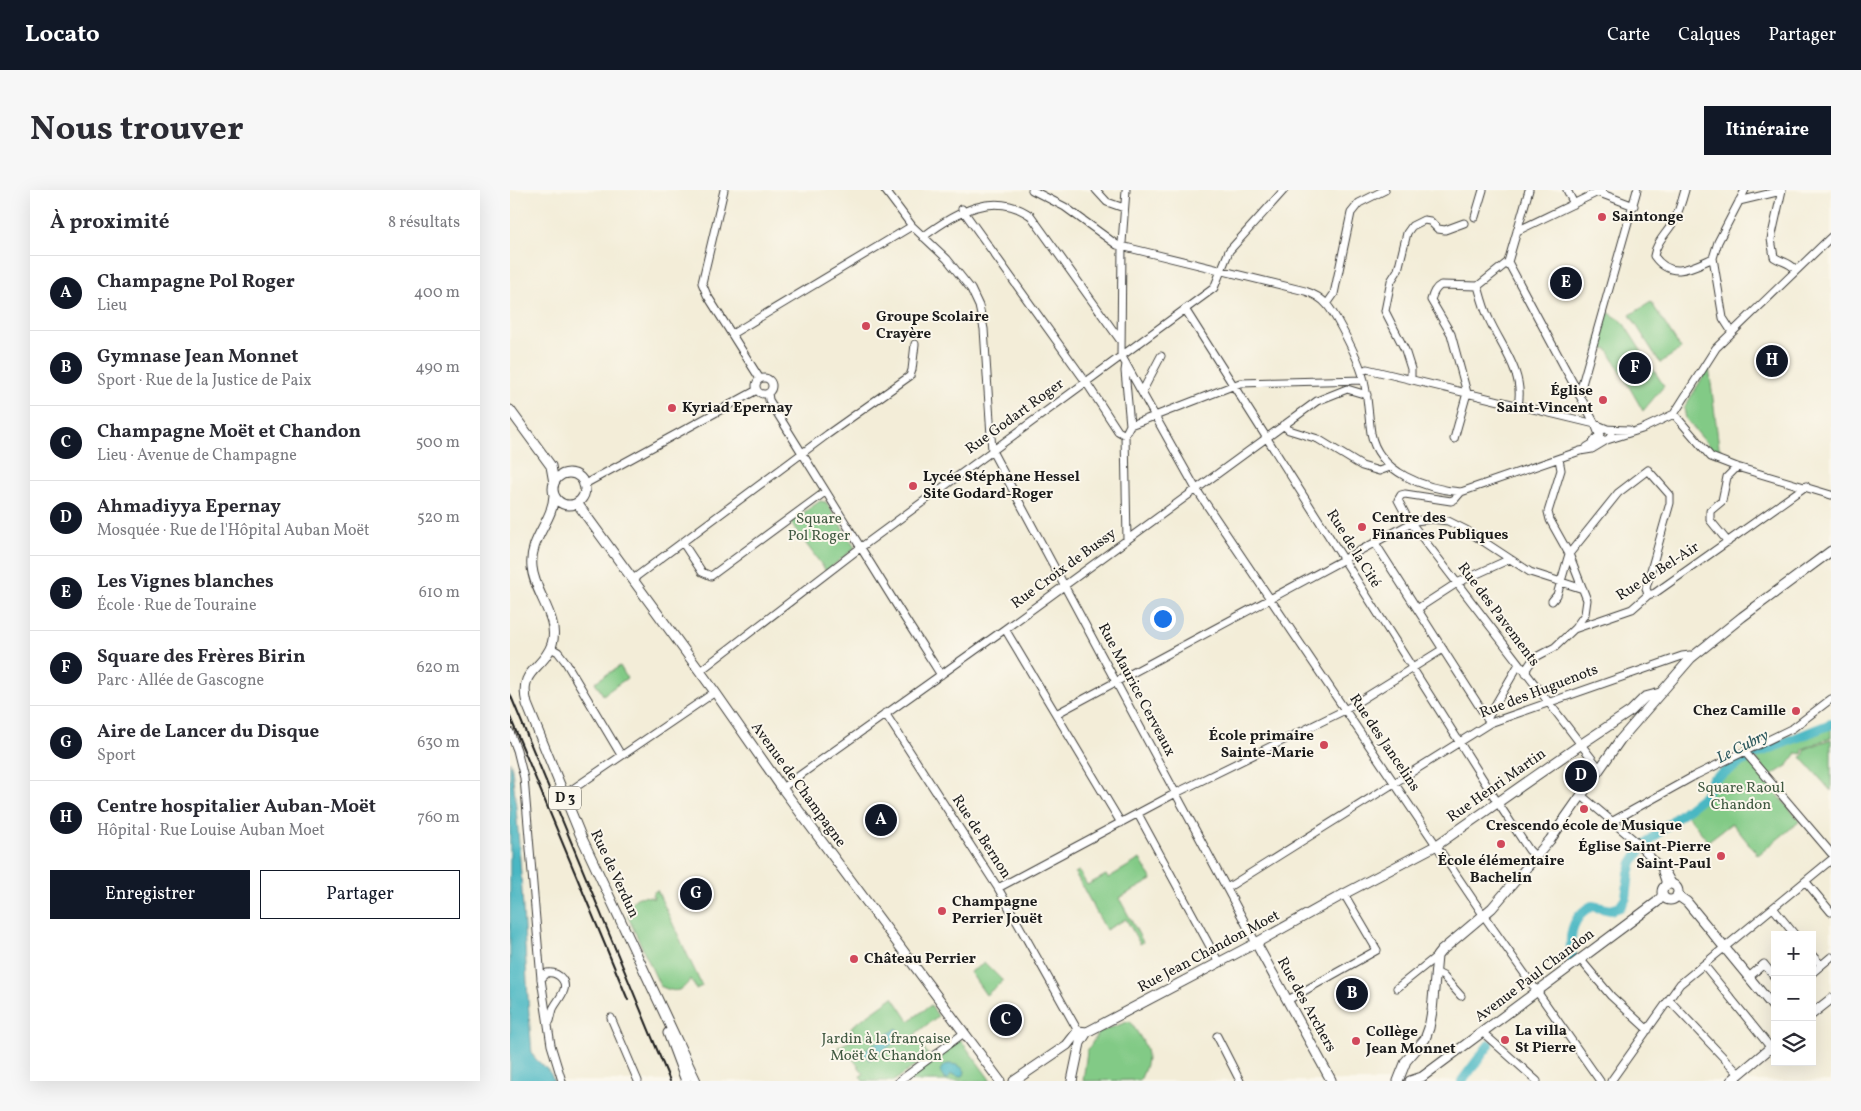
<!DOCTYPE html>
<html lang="fr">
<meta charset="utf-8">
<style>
:root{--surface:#fff;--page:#f7f7f7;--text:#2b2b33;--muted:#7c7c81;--line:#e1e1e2;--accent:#111827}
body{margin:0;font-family:Vollkorn,serif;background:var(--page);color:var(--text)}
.controls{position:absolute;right:15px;bottom:15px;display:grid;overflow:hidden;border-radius:0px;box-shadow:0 5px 20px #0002}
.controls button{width:45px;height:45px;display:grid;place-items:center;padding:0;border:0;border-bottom:1px solid var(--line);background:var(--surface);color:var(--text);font:25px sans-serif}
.you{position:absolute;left:652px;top:428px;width:18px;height:18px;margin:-12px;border:4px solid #fff;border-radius:50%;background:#1a73e8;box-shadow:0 0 0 8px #1a73e833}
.badge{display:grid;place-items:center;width:32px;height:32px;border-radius:50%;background:var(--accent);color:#fff;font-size:16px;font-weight:700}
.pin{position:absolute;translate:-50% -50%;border:2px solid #fff;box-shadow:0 1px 5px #0006}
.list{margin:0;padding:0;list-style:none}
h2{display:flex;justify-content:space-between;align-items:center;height:65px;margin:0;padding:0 20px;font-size:21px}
h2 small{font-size:16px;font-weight:400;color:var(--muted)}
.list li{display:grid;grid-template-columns:32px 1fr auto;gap:15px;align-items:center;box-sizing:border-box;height:75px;padding:0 20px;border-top:1px solid var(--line)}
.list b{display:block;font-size:19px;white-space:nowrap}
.list p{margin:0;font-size:16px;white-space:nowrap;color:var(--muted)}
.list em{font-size:16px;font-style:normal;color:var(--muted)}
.actions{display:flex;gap:10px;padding:15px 20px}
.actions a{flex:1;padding:11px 0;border:1px solid var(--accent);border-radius:0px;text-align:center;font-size:18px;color:var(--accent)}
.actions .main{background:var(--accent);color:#fff}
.icon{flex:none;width:28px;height:28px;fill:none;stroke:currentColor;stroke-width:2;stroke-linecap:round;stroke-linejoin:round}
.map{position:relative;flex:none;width:1321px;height:891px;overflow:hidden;border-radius:0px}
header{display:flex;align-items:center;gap:30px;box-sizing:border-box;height:70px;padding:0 25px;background:var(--accent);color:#fff}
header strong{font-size:24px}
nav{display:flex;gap:28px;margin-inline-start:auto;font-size:18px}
.intro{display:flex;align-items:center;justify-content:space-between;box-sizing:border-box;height:120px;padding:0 30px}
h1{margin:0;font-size:35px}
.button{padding:12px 22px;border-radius:0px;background:var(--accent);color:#fff;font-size:18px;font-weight:700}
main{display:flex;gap:30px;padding:0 30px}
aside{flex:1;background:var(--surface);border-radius:0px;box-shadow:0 5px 20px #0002}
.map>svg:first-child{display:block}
.green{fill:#82ca86;stroke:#4f7351}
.water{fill:#49b7c3;stroke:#326a70}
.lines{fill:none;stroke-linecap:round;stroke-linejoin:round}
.river{stroke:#49b7c3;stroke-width:10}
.minor-casing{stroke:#3c3b38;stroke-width:9}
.major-casing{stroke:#3c3b38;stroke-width:11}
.minor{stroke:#fff;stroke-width:7}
.major{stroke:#fff;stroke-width:9}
.rail{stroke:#1c1c1c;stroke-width:2}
.poi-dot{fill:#d1495b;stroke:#fbf7ec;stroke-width:2}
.labels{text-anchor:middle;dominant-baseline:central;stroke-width:4;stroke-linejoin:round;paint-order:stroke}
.shield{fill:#fbf7ec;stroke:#5f5e5a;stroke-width:1}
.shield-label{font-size:14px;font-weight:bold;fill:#1c1c1c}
.poi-label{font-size:15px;font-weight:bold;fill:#1c1c1c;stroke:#fbf7ec;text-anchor:start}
.street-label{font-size:15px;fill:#1c1c1c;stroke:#fbf7ec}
.park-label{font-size:15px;fill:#405941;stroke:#fbf7ec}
.water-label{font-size:16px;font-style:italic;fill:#2e5a5f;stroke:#fbf7ec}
</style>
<header>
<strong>Locato</strong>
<nav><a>Carte</a><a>Calques</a><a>Partager</a></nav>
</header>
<div class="intro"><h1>Nous trouver</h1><a class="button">Itinéraire</a></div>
<main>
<aside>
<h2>À proximité<small>8 résultats</small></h2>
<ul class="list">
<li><span class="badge">A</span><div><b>Champagne Pol Roger</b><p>Lieu</p></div><em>400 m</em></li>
<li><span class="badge">B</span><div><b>Gymnase Jean Monnet</b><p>Sport · Rue de la Justice de Paix</p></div><em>490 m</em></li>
<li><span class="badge">C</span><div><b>Champagne Moët et Chandon</b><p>Lieu · Avenue de Champagne</p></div><em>500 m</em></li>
<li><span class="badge">D</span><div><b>Ahmadiyya Epernay</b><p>Mosquée · Rue de l'Hôpital Auban Moët</p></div><em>520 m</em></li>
<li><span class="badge">E</span><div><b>Les Vignes blanches</b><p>École · Rue de Touraine</p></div><em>610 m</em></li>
<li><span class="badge">F</span><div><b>Square des Frères Birin</b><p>Parc · Allée de Gascogne</p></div><em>620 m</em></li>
<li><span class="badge">G</span><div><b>Aire de Lancer du Disque</b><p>Sport</p></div><em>630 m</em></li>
<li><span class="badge">H</span><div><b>Centre hospitalier Auban-Moët</b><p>Hôpital · Rue Louise Auban Moet</p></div><em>760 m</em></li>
</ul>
<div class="actions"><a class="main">Enregistrer</a><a>Partager</a></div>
</aside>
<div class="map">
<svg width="1321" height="891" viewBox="0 0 1321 891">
<rect width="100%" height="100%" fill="#fbf7ec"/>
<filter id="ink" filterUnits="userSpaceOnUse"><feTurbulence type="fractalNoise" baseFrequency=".02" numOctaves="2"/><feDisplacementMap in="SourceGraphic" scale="10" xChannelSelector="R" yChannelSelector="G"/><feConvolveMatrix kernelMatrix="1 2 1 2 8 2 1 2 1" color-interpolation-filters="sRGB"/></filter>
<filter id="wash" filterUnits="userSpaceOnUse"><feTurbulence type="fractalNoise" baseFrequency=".0096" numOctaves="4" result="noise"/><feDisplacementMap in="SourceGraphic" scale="20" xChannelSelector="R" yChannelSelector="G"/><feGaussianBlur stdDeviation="1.12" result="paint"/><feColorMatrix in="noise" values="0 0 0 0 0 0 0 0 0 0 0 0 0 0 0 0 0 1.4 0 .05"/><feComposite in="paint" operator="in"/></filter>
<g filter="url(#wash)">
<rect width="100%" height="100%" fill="#f3edd8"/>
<!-- green -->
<path class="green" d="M1141,112L1171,159L1150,173L1120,125Z
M1096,121L1112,131L1154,196L1133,221L1098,160L1085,157Z
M1199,177L1209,257L1214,264V267L1204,262L1176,229L1174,218Z
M310,311L316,312L345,358L316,381L280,332Z
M110,476L117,488L93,505L85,492Z
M1321,531V547L1293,559L1292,564L1287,563L1278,575L1261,586L1241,563Z
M1321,549V601L1291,567L1294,564L1295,559Z
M1237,570L1290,631L1248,665L1222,633L1198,651L1177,625L1199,606L1204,592Z
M630,669L642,690L609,708L633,752L630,754L616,729L596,740L565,683L569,681L577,695L596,685L598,688Z
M147,700L192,796L186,799L181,789C171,803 165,803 150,796L118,727C120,710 126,703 144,708L142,704Z
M475,773L493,791L476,805L460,782Z
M383,807L399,831L421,815L428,826L405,844L419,866L384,891H353L350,886L354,884L340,865L336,867L328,857L346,848L341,837Z
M620,831C635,855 644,862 630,890L573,891L577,861L589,842Z
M450,849L481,891H395Z"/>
<!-- water -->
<path class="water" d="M0,571L2,578C13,673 14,769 22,864C30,876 39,876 44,891H0Z
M387,838L393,847L359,870L353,862Z
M438,874C445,874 450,875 455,881L454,885L450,887L441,884L437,890L434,889L430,881L433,876Z"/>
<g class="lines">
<!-- river -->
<path class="river" d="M1063,772C1058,750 1060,727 1082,716L1101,720L1110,717L1116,708L1119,683L1122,673L1131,659L1150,641L1195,605L1202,590L1243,565L1321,534
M952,891L979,855"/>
</g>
</g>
<g filter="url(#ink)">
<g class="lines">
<defs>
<path id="minor" d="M214,0L192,93L197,105L250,189
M375,0L402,36L437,69L461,99L469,116L474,139L482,261L746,753
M522,0L555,17L607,55L795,101C815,107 822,120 831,137C839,152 847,167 852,183C858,202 858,223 861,243C868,283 916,299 951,302L1070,261L1082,259L1097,250L1132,239L1164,224L1206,158L1321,47
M586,0L597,12L614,18
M616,0L612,53L611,165L645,226L620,235
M1057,0L1064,14
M1175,0C1172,11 1169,21 1164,31C1157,43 1146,52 1144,66C1161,90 1181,78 1203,68
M1272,0L1261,49L1264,67C1273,73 1278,71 1286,80
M1087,2L1124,16
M1229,11L1271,1
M452,19L576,192L608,241L615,245
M965,27L973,0
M1007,41L1092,0
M413,47C446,22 485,0 521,26L610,150
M998,72L1085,234L1091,250H1097L1100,248L1101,243L1097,239
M998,72L1019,0
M968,96C971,107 974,119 979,129C991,156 1015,184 1008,215
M817,114L824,104L841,23L849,13L875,0
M675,119L988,613L1019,660L1026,667
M1222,142L1213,128L1203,68L1208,52L1235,0
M222,144L402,36
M616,174L615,181L620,235L615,245L617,350
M852,181L857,179L1085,234L1097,239
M246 196a8 8 0 1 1 16 0a8 8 0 1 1-16 0Z
M901,189V179L895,160L875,121L881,91L888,80L897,43L902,36L914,30L920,31L928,39L935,40L954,33
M854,190L730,193L645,226L686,299L974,726L1090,891
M632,202L651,166
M258,203L259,210L392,424L431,485
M1069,205L1127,0
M1164,224L1201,267L1227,277L1321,305
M773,235L779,240L808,249L852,276L869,281L880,277
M944,249L957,203L941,144L921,110C923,103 925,98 931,95L968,96L998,72
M1077,257L1082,254L1093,239L1119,240
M1049,269L1051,280L1038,322L1040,330L1059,364L1077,410L1075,424L1065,438
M73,295L247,200
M951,302L945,309L941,311L895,304L891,305L888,310L898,329L1089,578
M1218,352L1200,330V321L1212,311L1217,287L1227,277
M173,353L192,382L201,386L315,302
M865,353L980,533
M123,389L318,244L400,186L402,180L405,154
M1042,411L1047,405L1059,364L1108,303L1138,280L1160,305V313L1136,398L1138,405
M907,419L947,393L1000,369
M495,439L611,633
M41,458L48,462L55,471L111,565
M190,481L350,358L704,98L719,61L774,0
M1016,484L1017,478L1024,468L1045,457L1064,439L1122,419L1138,405L1145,403L1296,296
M375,523L488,698L568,841
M546,524L905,331L922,329L938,331L956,340L1020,382L1073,399
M977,529L1009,474
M0,542L7,560L14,588L31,789L41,855L52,891
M1235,562L1321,663
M272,598L495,439L807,211L837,199L857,205
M54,605L205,502
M1072,606L1124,650L1157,684L1163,695
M628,624L709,773
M1103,631L1186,585L1283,538L1321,509
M1152,682L1155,691V697
M1296,692L1321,722
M488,698L666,603L835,520L933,459
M717,698L980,533L1172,466L1180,465L1181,468
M1264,719L1285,745
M1302,765L1311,775
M1070,769L1101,806L1138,840
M1194,775L1261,858
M925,782L933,786L951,806
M1302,783L1321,767
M1239,787L1254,774L1265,788
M31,789L37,783C43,782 48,784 52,789C60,799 47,810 43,819C42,823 41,827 40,831
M887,798L927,766
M778,810L867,760L834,704
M1159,810L1229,884
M101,828L128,891
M972,842L1027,891
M707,846L730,891
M389,891L454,843
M1101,891L1170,794L1321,670"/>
<path id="major" d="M0,220L41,276L44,293
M43 299a16 16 0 1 1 32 0a16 16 0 1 1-32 0Z
M44,305C43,332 19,348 22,377C24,403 50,428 42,454C33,481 8,478 17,514L70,644L186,891
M67,313L205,502L272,598L490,891
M1152 702a8 8 0 1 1 16 0a8 8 0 1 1-16 0Z
M1167,705L1177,712L1265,819
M746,753L821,890
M1302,824L1321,809
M577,842L746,753L834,704L927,655L1070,555L1121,521L1135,507L1150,503
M158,843L176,891
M504,891L557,855L568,841L577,842
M562,891L570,853L577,842
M888,891L896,871L915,849L919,838L922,821L927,766L931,761L982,718L1040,650L1110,550L1181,468L1232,427L1321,361
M900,891L912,887L1147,712L1153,705
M1221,891L1265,854"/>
</defs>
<!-- minor casing -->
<use href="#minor" class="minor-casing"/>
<!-- major casing -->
<use href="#major" class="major-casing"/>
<!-- minor -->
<use href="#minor" class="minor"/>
<!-- major -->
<use href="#major" class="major"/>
<!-- rail -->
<path class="rail" d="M0,504L160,891
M0,527L118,810"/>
</g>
</g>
<!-- markers -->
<g class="poi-dot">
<circle cx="1092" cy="27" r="5"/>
<circle cx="356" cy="136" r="5"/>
<circle cx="1093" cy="210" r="5"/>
<circle cx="162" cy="218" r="5"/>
<circle cx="403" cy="296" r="5"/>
<circle cx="852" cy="337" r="5"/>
<circle cx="1286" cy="521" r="5"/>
<circle cx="814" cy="555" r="5"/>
<circle cx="1074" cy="619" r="5"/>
<circle cx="991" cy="654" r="5"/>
<circle cx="1211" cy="666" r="5"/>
<circle cx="432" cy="721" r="5"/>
<circle cx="344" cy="769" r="5"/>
<circle cx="995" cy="850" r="5"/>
<circle cx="846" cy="851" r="5"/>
</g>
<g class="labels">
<!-- shield labels -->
<rect class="shield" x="39" y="596.5" width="32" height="23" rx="4"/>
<g class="shield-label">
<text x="55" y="608">D 3</text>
</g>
<!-- poi labels -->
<g class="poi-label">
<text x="1102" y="27">Saintonge</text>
<text x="366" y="127">Groupe Scolaire<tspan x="366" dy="17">Crayère</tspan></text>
<text x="1083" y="201" text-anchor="end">Église<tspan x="1083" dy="17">Saint-Vincent</tspan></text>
<text x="172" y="218">Kyriad Epernay</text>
<text x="413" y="287">Lycée Stéphane Hessel<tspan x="413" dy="17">Site Godard-Roger</tspan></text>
<text x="862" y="328">Centre des<tspan x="862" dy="17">Finances Publiques</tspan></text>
<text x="1276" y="521" text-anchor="end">Chez Camille</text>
<text x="804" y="546" text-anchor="end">École primaire<tspan x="804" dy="17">Sainte-Marie</tspan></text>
<text x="1074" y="636" text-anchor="middle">Crescendo école de Musique</text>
<text x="1201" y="657" text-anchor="end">Église Saint-Pierre<tspan x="1201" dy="17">Saint-Paul</tspan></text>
<text x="991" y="671" text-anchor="middle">École élémentaire<tspan x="991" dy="17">Bachelin</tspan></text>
<text x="442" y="712">Champagne<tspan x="442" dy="17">Perrier Jouët</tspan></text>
<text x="354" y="769">Château Perrier</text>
<text x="1005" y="841">La villa<tspan x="1005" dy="17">St Pierre</tspan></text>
<text x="856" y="842">Collège<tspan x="856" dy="17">Jean Monnet</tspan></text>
</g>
<!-- street labels -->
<g class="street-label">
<text transform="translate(505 227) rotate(-36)">Rue Godart Roger</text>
<text transform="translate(843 359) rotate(58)">Rue de la Cité</text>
<text transform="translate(554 379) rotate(-36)">Rue Croix de Bussy</text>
<text transform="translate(1148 382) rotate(-33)">Rue de Bel-Air</text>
<text transform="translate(988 425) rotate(53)">Rue des Pavements</text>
<text transform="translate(626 500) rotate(62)">Rue Maurice Cerveaux</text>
<text transform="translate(1029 502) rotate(-21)">Rue des Huguenots</text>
<text transform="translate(874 553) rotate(56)">Rue des Jancelins</text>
<text transform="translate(288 595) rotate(54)">Avenue de Champagne</text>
<text transform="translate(987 596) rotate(-35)">Rue Henri Martin</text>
<text transform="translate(471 647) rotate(57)">Rue de Bernon</text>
<text transform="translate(104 684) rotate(65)">Rue de Verdun</text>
<text transform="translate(699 762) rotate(-28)">Rue Jean Chandon Moet</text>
<text transform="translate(1025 786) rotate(-37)">Avenue Paul Chandon</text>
<text transform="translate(796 815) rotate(61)">Rue des Archers</text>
</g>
<!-- park labels -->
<g class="park-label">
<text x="309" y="329">Square<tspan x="309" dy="17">Pol Roger</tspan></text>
<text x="1231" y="598">Square Raoul<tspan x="1231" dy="17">Chandon</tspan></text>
<text x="376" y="849">Jardin à la française<tspan x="376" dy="17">Moët &amp; Chandon</tspan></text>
</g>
<!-- water labels -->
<g class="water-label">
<text transform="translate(1233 557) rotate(-27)">Le Cubry</text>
</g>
</g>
</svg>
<div class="controls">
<button>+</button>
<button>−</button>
<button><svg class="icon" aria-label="layers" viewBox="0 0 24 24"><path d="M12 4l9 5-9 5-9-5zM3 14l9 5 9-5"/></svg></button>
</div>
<div class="you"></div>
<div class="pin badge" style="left:371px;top:630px">A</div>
<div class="pin badge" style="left:842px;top:804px">B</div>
<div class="pin badge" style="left:496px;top:830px">C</div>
<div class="pin badge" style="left:1071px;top:586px">D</div>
<div class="pin badge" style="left:1056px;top:93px">E</div>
<div class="pin badge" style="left:1125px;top:178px">F</div>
<div class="pin badge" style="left:186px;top:704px">G</div>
<div class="pin badge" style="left:1262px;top:171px">H</div>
</div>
</main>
